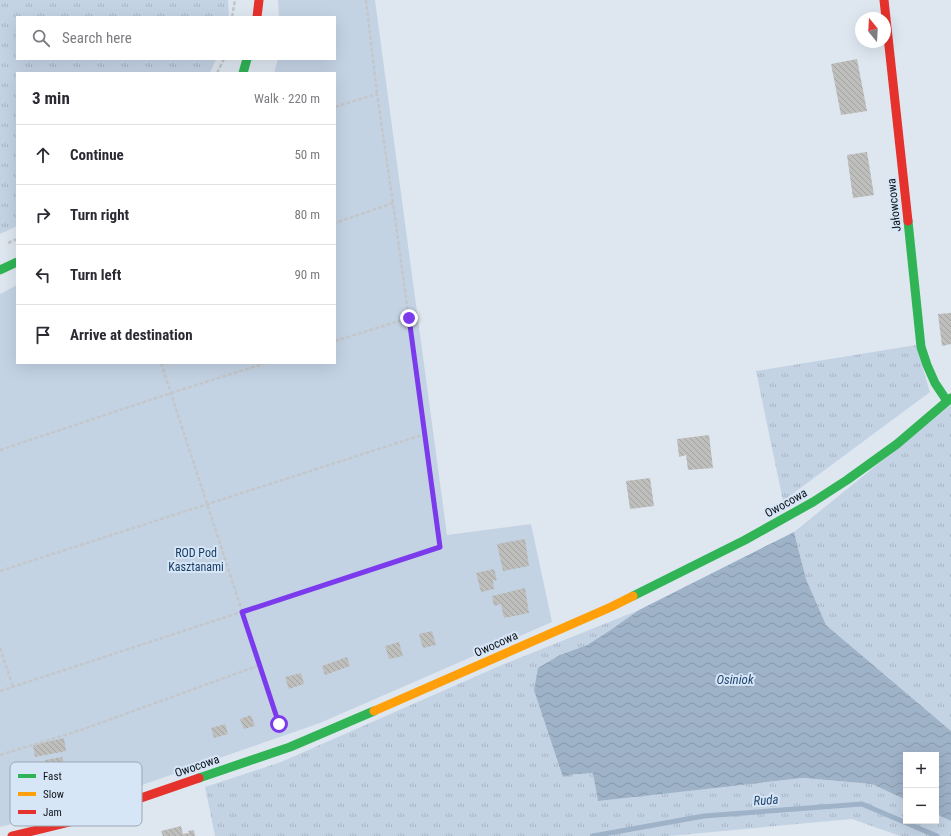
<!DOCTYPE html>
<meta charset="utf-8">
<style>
:root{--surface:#fff;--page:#f7f7f7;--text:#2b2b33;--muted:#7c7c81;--line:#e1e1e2}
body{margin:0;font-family:"Roboto Condensed",sans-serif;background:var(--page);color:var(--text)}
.controls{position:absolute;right:12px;bottom:12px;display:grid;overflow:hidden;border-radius:0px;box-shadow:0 4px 16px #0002}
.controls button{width:36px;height:36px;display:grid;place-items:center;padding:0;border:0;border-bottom:1px solid var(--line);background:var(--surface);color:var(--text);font:20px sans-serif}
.compass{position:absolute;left:855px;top:12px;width:36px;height:36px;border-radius:50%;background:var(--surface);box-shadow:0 4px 16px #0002;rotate:342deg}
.stop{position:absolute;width:12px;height:12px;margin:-9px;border:3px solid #7c3aed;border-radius:50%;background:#fff}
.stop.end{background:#7c3aed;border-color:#fff;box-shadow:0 1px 4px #0008}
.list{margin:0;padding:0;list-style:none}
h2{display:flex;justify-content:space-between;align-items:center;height:52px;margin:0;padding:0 16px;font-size:17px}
h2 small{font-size:13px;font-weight:400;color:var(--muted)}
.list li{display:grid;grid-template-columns:26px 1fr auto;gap:12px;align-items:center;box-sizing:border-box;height:60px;padding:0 16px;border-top:1px solid var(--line)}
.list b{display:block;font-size:15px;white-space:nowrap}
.list em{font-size:13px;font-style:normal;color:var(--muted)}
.icon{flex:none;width:22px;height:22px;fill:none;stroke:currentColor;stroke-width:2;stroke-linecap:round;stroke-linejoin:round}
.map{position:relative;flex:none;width:951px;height:836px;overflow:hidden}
.search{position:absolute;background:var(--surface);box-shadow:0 4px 16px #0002;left:16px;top:16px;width:320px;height:44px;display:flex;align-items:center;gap:10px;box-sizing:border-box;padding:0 14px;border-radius:0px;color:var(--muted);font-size:15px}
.panel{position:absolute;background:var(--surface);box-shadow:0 4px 16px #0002;left:16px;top:72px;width:320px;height:292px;border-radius:0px}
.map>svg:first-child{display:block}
.grass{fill:url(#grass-tufts)}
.garden{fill:#c4d3e4}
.water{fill:url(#water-waves)}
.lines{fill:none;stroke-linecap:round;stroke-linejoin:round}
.stream{stroke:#9eb2c8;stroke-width:5}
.building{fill:url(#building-back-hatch)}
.path{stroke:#c3c7ca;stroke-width:2.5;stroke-dasharray:4 2;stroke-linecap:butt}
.fast{stroke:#30b455;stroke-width:9}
.slow{stroke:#ff9f0a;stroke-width:9}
.jam{stroke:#e5322d;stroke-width:9}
.route{stroke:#7c3aed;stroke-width:5}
.labels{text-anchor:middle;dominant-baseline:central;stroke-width:4;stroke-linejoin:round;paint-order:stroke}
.street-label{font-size:12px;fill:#0e1319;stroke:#d7e6f7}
.park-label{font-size:12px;fill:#193e66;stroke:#d7e6f7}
.water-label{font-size:13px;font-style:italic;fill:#254a73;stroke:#d7e6f7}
.key{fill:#d7e6f7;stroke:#9ba7b4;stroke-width:1}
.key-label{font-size:11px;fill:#0e1319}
</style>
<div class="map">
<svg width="951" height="836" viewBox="0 0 951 836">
<defs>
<pattern id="grass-tufts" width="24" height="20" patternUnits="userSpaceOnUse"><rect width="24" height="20" fill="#c4d3e4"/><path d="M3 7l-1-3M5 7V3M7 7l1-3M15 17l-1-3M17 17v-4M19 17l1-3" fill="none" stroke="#a7b4c3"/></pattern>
<pattern id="water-waves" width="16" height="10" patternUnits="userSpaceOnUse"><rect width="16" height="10" fill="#9eb2c8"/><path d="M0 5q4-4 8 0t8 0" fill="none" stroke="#8798ab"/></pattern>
<pattern id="building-back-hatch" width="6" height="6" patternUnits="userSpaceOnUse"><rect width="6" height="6" fill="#bebfbc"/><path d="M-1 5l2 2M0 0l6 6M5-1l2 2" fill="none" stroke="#a2a3a1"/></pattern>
</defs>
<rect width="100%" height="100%" fill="#dee7f0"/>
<!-- grass -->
<path class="grass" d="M0,0H228L229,15L228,17H17V59H216L210,73H17V226L0,234Z
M916,345L930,392L783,501L756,371Z
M951,405V731L826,625L806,579L794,532Z
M639,610L609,631L587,645L560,655L563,777L576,774L593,772L598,800L803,778L872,784L906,800V821H936V814L951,821V836H900L852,819L669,836H215L205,787L281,762L504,664Z"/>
<!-- garden -->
<path class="garden" d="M278,0H375L447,535L531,524L552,622L320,723L79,807L0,827V294L17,285V363H335V73H274L278,59H335V17H279Z"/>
<!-- water -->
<path class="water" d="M794,532L806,579L826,625L951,731V821L936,814V755H906V800L872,784L803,778L598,801L593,773L576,774L563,777L534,690L538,668L560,655L587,645L609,631L639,610Z"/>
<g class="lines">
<!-- stream -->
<path class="stream" d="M593,836L704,816L862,804L937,836"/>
</g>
<!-- building -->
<path class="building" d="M857,59L867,111L841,115L831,64Z
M867,152L874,195L853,198L847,155Z
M951,313V344L942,346L938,314Z
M709,435L713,468L688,470L686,455L679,457L677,439Z
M650,478L654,506L630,509L626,481Z
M525,539L529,566L503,571L497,544Z
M494,569L497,580L493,581L494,589L481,592L476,573Z
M525,588L529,613L504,618L501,604L494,606L492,596Z
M432,631L436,645L423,648L419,634Z
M399,642L403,656L389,659L385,646Z
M347,657L350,666L325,675L322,666Z
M301,673L304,684L289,689L285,677Z
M251,715L255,726L244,729L240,719Z
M225,724L228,734L214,738L211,728Z
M64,738L66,751L35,757L33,745Z
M62,757L64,763L74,762L78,786L50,791L45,760Z
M181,826L183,834L189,833L188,831L194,830L195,836H163L161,831Z"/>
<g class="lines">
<!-- path -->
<path class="path" d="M366,0L377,94
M232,17L235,0
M217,73L224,59
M335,107L377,94L393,203
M8,243L17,239
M335,341L409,318
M161,363L279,724
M0,450L171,393L266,363
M0,571L425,434
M0,648L13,687
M0,691L440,547L393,203L335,223
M0,755L81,730L260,665"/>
<!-- fast -->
<path class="fast" d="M243,73L247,59
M908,221L921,347L927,365L935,383L947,401
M0,270L17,262
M633,596L745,540L813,502L847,480L897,444L951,398
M199,778L290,747L374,711"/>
<!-- slow -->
<path class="slow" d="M374,711L611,607L633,596"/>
<!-- jam -->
<path class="jam" d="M884,0L908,221
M257,17L259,0
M12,836L74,821L199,778"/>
</g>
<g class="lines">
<!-- route -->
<path class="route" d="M279,724L242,612L440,547L409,318"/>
</g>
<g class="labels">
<!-- street labels -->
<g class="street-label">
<text transform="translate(894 205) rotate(-96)">Jałowcowa</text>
<text transform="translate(786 503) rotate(-29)">Owocowa</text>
<text transform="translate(496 644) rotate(-24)">Owocowa</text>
<text transform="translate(197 766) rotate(-19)">Owocowa</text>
</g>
<!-- park labels -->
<g class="park-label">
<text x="196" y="553">ROD Pod<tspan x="196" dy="14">Kasztanami</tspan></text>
</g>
<!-- water labels -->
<g class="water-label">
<text x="735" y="679">Osiniok</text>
<text transform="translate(766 800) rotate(-4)">Ruda</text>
</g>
</g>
<!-- legend -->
<rect x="10" y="762" width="132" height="64" rx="6" class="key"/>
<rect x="18" y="774" width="18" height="4" fill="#30b455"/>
<rect x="18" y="792" width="18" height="4" fill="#ff9f0a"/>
<rect x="18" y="810" width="18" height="4" fill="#e5322d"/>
<g class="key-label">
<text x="43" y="780">Fast</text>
<text x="43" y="798">Slow</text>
<text x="43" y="816">Jam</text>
</g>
</svg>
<div class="controls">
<button>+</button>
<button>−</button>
</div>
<svg class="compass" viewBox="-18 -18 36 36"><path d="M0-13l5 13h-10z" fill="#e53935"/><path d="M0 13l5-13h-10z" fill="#7c7c81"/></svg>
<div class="stop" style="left:279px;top:724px"></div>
<div class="stop end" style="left:409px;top:318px"></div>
<div class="search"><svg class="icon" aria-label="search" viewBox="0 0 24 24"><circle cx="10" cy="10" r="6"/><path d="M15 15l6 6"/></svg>Search here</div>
<section class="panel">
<h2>3 min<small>Walk · 220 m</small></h2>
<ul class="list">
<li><svg class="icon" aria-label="ahead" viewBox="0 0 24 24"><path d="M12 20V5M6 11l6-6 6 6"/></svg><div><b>Continue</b></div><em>50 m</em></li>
<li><svg class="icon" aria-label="right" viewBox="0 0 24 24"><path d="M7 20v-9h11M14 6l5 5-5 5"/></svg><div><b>Turn right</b></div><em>80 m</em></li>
<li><svg class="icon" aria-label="left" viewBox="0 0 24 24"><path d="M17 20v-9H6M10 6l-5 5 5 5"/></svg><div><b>Turn left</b></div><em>90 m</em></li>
<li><svg class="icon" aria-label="arrive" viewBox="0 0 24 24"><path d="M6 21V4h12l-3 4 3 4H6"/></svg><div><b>Arrive at destination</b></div></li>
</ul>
</section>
</div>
